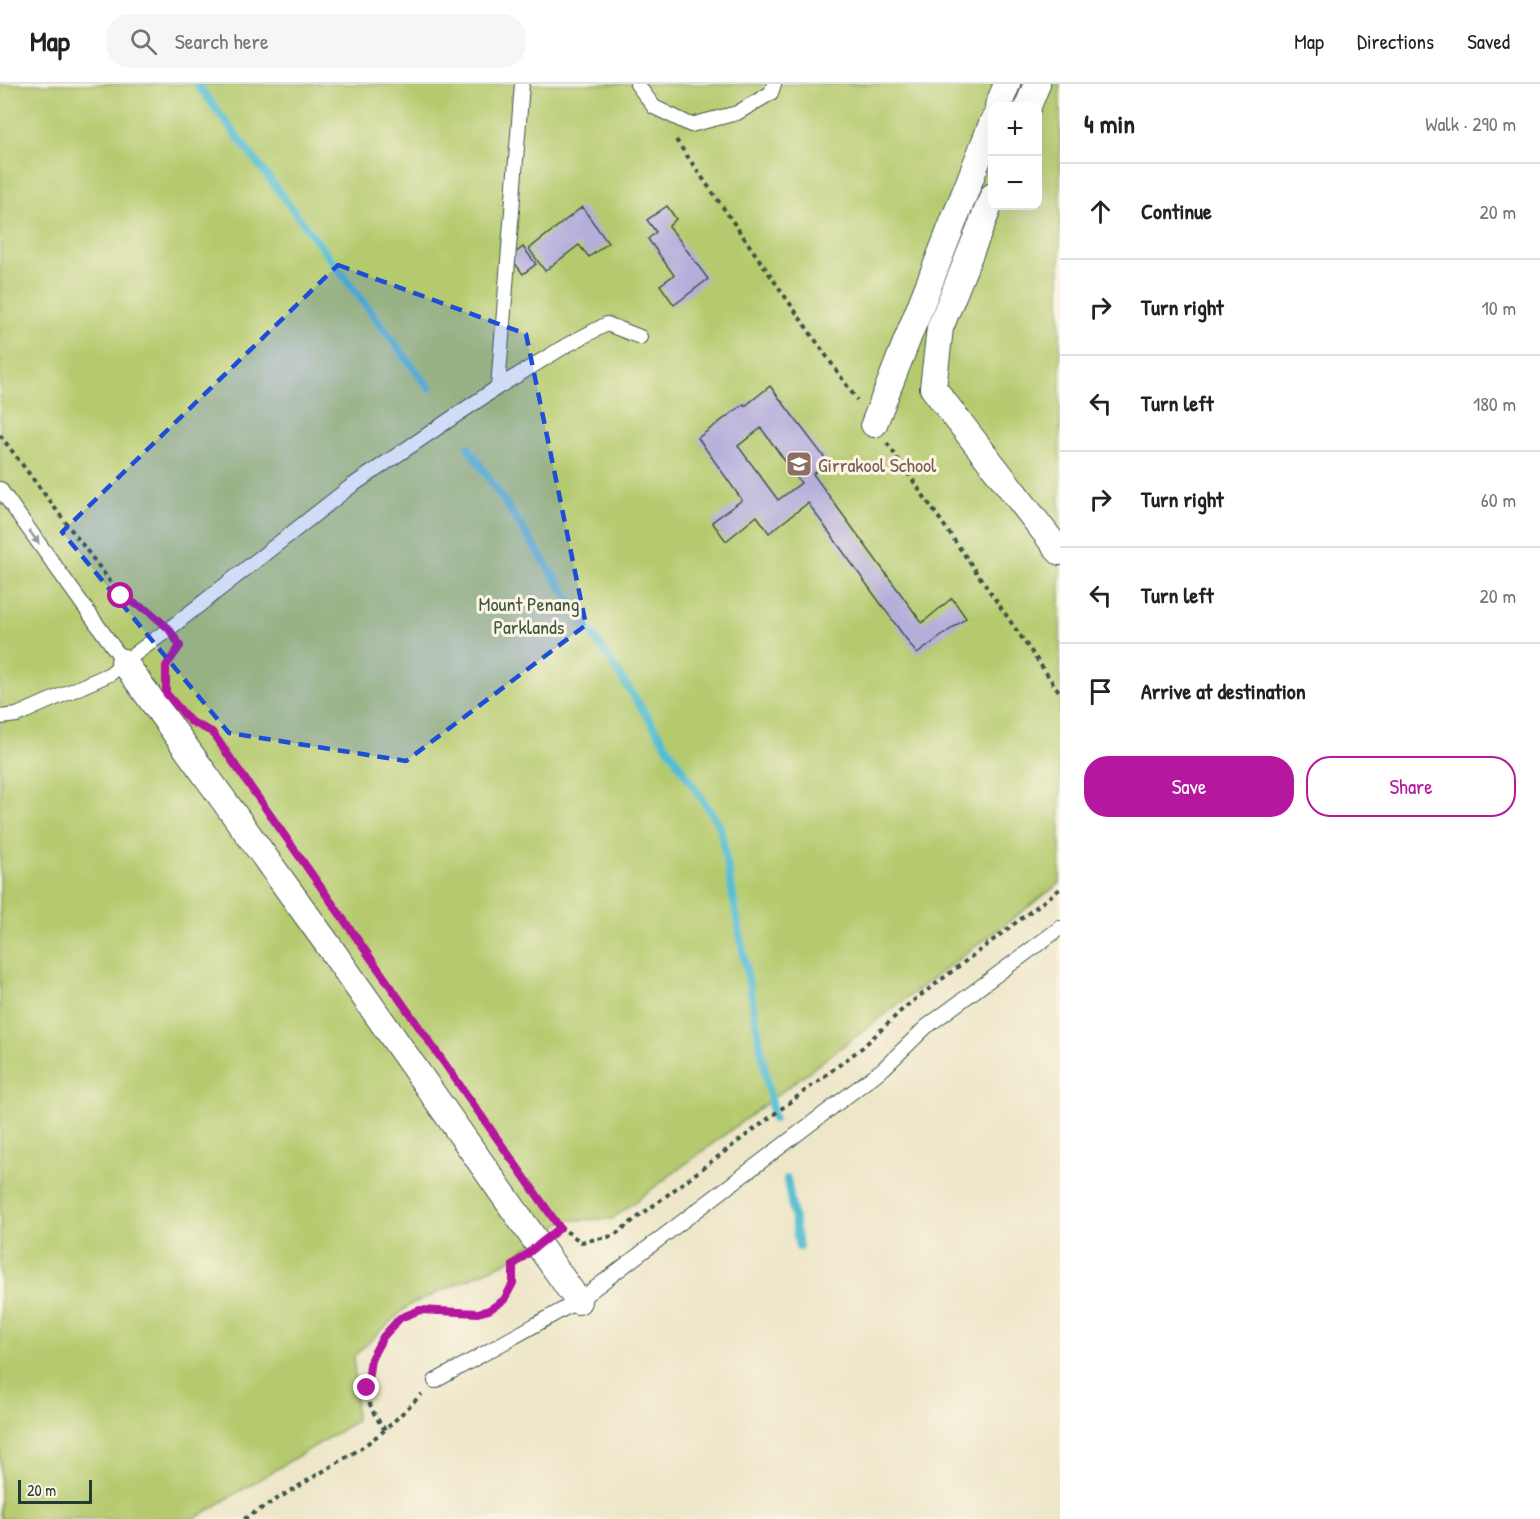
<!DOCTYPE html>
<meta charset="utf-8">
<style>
:root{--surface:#fff;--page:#f6f6f6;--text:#222;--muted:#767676;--line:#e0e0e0;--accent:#b5179e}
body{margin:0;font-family:"Patrick Hand",sans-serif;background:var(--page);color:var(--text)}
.controls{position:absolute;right:18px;top:18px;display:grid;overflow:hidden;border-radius:12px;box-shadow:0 6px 24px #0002}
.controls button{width:54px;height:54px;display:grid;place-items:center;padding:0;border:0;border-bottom:2px solid var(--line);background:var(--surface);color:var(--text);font:30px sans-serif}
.scale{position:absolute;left:18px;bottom:15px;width:74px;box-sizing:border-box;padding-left:6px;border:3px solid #1f3d34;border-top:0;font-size:16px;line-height:21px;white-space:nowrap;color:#1f3d34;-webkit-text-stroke:4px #fcf5e5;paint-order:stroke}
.stop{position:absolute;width:18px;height:18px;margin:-14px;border:4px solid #b5179e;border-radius:50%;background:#fff}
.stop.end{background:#b5179e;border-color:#fff;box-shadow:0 2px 6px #0008}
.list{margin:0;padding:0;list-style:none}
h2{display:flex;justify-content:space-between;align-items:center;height:78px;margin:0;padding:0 24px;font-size:26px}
h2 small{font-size:20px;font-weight:400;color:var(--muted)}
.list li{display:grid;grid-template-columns:39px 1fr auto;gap:18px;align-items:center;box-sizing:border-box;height:96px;padding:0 24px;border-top:2px solid var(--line)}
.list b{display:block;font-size:22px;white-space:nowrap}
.list em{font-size:20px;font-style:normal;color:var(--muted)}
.actions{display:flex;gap:12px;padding:18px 24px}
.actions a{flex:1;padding:14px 0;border:2px solid var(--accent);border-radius:24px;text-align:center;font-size:21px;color:var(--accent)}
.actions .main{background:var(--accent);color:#fff}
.icon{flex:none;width:33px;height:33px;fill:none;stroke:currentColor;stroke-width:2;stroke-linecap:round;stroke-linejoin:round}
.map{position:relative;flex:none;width:1060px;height:1435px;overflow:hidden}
header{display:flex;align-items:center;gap:36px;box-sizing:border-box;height:84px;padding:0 30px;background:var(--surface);border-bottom:2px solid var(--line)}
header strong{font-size:28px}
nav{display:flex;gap:33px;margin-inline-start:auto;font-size:21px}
.search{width:420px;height:54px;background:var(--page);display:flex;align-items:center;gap:15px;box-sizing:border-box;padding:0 21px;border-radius:24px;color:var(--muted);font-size:22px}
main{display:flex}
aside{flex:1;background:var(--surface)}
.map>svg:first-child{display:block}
.green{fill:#b5ca6e;stroke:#6a8451;stroke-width:1.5;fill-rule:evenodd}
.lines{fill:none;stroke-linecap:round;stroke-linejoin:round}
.stream{stroke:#55bed2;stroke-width:8}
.building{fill:#b5aedb;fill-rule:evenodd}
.service-casing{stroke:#3e564a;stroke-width:16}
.minor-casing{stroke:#3e564a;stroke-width:28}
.path{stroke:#3e564a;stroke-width:4;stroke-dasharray:4.5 4.5;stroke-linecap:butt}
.service{stroke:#fff;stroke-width:14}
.minor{stroke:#fff;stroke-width:26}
.oneway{fill:#8f9e9a}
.route{stroke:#b5179e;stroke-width:8}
.marked{fill:#1d4ed8;fill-opacity:0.2;stroke:#1d4ed8;stroke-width:4.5;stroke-dasharray:12 8;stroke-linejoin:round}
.labels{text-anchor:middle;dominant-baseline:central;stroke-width:6;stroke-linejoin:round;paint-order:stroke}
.education-label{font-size:20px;fill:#785e54;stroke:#fcf5e5;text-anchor:start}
.park-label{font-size:20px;fill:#3d5940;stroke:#fcf5e5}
</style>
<header>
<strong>Map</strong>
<div class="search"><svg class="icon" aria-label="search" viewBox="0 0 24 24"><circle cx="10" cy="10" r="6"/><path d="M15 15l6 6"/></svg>Search here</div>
<nav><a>Map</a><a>Directions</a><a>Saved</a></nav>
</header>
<main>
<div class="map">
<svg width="1060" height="1435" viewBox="0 0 1060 1435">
<rect width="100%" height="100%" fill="#fcf5e5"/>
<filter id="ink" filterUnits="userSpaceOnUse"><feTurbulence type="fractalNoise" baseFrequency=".0167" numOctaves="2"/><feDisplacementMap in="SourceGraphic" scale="12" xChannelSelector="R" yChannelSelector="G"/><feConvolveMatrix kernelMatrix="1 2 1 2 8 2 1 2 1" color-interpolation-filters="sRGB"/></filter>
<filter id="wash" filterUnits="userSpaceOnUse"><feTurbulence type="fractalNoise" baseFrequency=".008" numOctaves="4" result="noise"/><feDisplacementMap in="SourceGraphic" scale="24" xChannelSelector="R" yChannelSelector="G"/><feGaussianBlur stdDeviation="1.35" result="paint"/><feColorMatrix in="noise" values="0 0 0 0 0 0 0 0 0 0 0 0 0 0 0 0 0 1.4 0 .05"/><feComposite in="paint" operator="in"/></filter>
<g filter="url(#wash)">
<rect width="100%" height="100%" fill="#ede6c8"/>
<!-- green -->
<path class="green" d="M0,0H1060V799L612,1135L566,1136L506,1178L408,1222L354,1272L356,1337L194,1435H0ZM993,22H1038V122H993Z"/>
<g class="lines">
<!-- stream -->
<path class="stream" d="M197,0L429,304
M468,363L720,742L774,1035
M787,1095L799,1163"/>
</g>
<g id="blocks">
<!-- building -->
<path class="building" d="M667,122L676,135L669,142L708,195L674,221L660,201L674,191L648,155L656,148L647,136Z
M582,123L608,159L589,173L579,161L545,187L529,165Z
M523,163L536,180L523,190L510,173Z
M770,302L828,378L813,390L922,539L952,514L966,534L917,570L808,419L769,449L757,432L726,457L712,438L742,416L698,354L744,320L745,322ZM761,344L801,399L778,416L738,362Z"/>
</g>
</g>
<g filter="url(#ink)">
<use href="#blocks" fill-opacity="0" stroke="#3e564a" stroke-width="1.5"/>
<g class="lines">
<defs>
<path id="service" d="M637,0L654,23L691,41L737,29L771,9L774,0
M498,303L522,0
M0,405L124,578
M0,633L17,631L110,590L124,578L169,545L350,403L498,303L567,261L607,240L640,253
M435,1297L578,1217L884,984L926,943L1060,844"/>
<path id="minor" d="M998,22L1007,0
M1028,22L1037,0
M993,112L940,244L933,304L1060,468
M874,340L993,37
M124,578L326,858L578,1217"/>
</defs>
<!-- service casing -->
<use href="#service" class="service-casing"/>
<!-- minor casing -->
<use href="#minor" class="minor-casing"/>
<!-- path -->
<path class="path" d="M676,56L857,316
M0,351L121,512L150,528L156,533
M887,359L1060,609
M166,595V582L180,562
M204,645L212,649L339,829
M559,1142L581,1158L613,1152L863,963L904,924L1060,805
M385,1346C375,1332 368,1322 367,1304C366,1275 389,1231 420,1226C428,1224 439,1227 448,1228C474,1230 504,1230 513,1199C514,1194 513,1187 513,1181L519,1176
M244,1435L360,1365L385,1346L422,1310"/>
<!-- service -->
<use href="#service" class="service"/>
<!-- minor -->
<use href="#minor" class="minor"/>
</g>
<!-- one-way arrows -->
<defs><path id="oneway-solid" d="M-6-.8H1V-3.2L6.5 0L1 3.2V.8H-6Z" transform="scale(1.5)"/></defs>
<use class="oneway" href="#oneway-solid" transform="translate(34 453) rotate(54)"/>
</g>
<g class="lines" filter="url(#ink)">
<!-- route -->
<path class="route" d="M121,512L150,528L169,545L180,562L166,582V609L190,637L212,648L560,1144L513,1181V1199L504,1216L489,1226L478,1229L420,1226L400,1234L383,1253L371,1275L367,1304"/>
</g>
<!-- marked area -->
<path class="marked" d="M338,181L526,250L586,541L406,677L229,649L62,448Z"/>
<!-- icons -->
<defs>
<symbol id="school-square" viewBox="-11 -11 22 22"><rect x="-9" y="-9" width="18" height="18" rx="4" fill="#8d6e63" stroke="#fcf5e5"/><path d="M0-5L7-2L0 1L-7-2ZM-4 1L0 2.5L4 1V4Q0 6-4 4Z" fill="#fff"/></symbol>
</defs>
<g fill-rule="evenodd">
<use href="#school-square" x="784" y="365" width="30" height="30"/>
</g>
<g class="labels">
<!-- education labels -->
<g class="education-label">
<text x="818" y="380">Girrakool School</text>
</g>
<!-- park labels -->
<g class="park-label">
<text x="529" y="519">Mount Penang<tspan x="529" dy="23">Parklands</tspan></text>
</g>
</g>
</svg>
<div class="controls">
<button>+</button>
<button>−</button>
</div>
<div class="scale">20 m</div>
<div class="stop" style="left:121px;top:512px"></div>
<div class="stop end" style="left:367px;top:1304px"></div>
</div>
<aside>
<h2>4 min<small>Walk · 290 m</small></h2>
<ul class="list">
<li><svg class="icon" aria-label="ahead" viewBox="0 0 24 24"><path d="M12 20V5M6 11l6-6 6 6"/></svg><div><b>Continue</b></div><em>20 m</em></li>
<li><svg class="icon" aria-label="right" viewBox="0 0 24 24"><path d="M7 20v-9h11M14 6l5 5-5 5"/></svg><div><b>Turn right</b></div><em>10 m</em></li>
<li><svg class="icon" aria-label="left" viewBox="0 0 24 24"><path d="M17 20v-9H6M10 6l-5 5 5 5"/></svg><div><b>Turn left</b></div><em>180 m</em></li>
<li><svg class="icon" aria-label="right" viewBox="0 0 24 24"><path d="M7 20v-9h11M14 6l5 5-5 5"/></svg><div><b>Turn right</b></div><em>60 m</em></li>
<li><svg class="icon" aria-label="left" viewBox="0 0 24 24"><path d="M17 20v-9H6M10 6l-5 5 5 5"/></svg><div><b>Turn left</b></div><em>20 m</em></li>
<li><svg class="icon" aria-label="arrive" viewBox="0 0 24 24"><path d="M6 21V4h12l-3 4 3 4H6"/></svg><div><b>Arrive at destination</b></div></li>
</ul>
<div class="actions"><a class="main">Save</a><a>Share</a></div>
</aside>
</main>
